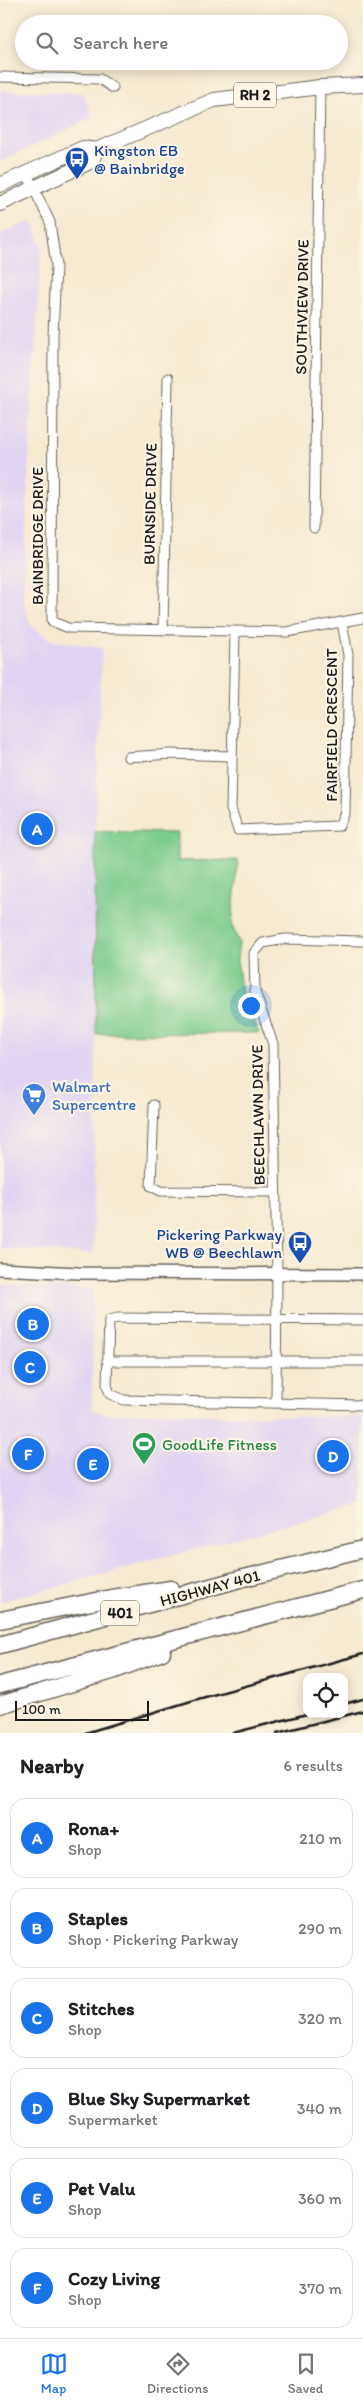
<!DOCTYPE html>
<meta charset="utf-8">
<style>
:root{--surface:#fff;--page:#f2f2f2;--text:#202124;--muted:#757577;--line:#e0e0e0;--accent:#1a73e8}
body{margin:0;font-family:Itim,sans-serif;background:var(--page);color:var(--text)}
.controls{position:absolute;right:15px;bottom:15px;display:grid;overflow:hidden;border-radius:10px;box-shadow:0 2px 12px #0003}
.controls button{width:45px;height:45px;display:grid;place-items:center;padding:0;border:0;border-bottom:1px solid var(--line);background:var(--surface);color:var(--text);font:25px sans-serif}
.scale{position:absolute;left:15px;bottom:12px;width:134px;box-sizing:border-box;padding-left:5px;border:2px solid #1c1c1c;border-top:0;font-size:14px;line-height:18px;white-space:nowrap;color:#1c1c1c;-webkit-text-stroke:4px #fcf5e5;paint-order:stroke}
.you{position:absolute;left:250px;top:1005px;width:18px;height:18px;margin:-12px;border:4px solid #fff;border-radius:50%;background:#1a73e8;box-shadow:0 0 0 8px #1a73e833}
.badge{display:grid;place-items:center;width:32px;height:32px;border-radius:50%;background:var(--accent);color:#fff;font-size:16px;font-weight:700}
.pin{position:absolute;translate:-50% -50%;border:2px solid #fff;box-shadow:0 1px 5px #0006}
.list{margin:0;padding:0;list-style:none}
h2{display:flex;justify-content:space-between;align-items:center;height:65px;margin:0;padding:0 20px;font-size:21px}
h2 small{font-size:16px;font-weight:400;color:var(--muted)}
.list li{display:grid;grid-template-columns:32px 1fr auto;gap:15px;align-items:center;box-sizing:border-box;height:80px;margin:0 10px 10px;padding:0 10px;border:1px solid var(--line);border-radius:15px}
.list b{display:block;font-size:19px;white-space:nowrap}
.list p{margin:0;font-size:16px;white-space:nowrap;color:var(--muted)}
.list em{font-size:16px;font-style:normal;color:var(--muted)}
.icon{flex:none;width:28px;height:28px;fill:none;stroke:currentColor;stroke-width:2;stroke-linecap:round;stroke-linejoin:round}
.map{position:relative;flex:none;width:363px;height:1733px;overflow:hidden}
.search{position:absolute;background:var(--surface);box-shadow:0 2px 12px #0003;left:15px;right:15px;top:15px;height:55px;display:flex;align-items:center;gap:12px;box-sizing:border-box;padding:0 18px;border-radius:28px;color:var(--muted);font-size:19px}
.sheet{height:605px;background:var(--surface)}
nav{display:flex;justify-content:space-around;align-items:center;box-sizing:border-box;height:70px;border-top:1px solid var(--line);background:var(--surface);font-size:14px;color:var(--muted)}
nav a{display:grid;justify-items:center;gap:2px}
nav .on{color:var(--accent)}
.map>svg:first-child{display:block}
.built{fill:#e1d4f3}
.green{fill:#7acc8e;stroke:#4b7455}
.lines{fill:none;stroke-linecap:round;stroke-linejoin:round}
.minor-casing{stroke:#68645b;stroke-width:11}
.tertiary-casing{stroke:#68645b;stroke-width:14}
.primary-casing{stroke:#68645b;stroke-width:16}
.motorway-casing{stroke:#68645b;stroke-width:19}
.minor{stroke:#fff;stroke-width:9}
.tertiary{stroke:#fff;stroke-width:11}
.primary{stroke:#fff;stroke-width:14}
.motorway{stroke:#fff;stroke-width:16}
.rail{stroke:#1c1c1c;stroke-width:2.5}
.labels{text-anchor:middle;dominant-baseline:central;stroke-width:4.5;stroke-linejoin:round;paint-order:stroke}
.shield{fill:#fcf5e5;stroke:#5f5d58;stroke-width:1}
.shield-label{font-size:15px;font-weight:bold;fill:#1c1c1c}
.transit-label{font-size:16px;fill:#164399;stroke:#fcf5e5;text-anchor:start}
.street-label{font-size:16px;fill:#1c1c1c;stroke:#fcf5e5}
.shop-label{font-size:16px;fill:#366cbe;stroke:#fcf5e5;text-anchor:start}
.leisure-label{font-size:16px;fill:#27864d;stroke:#fcf5e5;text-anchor:start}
</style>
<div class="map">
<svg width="363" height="1733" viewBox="0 0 363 1733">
<rect width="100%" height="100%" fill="#fcf5e5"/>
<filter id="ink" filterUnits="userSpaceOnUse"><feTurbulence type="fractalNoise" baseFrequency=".02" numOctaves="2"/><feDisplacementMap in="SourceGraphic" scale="10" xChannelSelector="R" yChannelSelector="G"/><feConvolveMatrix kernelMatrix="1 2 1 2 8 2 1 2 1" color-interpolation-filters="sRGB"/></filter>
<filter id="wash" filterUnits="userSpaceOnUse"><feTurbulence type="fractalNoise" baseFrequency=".0096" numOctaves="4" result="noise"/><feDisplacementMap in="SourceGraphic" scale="20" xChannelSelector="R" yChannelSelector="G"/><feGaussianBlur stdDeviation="1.12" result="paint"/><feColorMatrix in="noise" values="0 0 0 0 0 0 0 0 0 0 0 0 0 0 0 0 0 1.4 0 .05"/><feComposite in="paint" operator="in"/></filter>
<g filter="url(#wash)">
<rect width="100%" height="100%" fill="#f6ead1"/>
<!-- built -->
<path class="built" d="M0,91L83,93L93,117L0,162Z
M33,220L42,247L31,413L23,599L31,626L51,640L102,648L95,831L96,1034L93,1254L0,1248V234Z
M0,1285L93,1289L92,1410L106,1414L182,1412L207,1415L363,1417V1504L0,1602Z"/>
<!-- green -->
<path class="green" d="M95,831L177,833V861L238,860L232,926L239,942L237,959L242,994L259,1033L96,1034Z"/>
</g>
<g filter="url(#ink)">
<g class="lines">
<defs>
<path id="minor" d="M0,77L100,79L113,88
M27,174L50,222L56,265L53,336L52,621L68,628L287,632L363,618
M314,528L320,87
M163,630L168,378
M235,632L231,809L238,830L339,826L345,812L348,655L342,622
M128,757L171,754L231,756
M154,1105L151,1186L161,1191L275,1192
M363,1320L118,1318L109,1320L107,1385L110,1394L124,1400L363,1405
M107,1361H363
M276,1403L277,1273L273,1044L255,992L254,953L263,943L285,939L363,941"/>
<path id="tertiary" d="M0,1269L78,1273L363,1274"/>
<path id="primary" d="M0,185L83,148L96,150L214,100L320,87L363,85
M0,204L92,161L96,150"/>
<path id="motorway" d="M0,1620L112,1598L171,1589
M0,1645L240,1579L363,1549
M0,1685L363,1590
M0,1705L115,1670L162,1652"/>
</defs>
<!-- minor casing -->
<use href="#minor" class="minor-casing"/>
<!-- tertiary casing -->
<use href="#tertiary" class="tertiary-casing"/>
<!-- primary casing -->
<use href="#primary" class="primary-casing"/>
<!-- motorway casing -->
<use href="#motorway" class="motorway-casing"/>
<!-- minor -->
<use href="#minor" class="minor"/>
<!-- tertiary -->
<use href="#tertiary" class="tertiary"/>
<!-- primary -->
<use href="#primary" class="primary"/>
<!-- motorway -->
<use href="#motorway" class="motorway"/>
<!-- rail -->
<path class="rail" d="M344,1704L363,1699
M85,1733L198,1699L363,1654
M233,1733L307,1714
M277,1733L363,1711"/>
</g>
</g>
<!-- icons -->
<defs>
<symbol id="bus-pin" viewBox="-11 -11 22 30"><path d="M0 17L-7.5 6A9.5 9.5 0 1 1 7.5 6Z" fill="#1a4fb4" stroke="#fcf5e5"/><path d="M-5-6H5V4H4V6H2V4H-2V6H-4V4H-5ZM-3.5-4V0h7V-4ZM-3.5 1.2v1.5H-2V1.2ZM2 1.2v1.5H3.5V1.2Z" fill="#fff"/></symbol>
<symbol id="supermarket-pin" viewBox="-11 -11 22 30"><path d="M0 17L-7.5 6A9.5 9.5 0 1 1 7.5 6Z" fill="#3f7fe0" stroke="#fcf5e5"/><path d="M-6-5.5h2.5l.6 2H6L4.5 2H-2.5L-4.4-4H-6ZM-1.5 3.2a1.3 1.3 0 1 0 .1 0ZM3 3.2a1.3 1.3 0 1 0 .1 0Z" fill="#fff"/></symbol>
<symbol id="stadium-pin" viewBox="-11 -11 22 30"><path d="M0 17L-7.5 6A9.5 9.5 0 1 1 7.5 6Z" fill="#2e9e5b" stroke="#fcf5e5"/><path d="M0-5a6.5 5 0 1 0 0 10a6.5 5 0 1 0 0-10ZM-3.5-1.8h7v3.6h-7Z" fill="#fff"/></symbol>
</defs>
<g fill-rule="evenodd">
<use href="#bus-pin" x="63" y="145" width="28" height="38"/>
<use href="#supermarket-pin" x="20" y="1081" width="28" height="38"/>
<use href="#bus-pin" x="286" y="1229" width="28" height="38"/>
<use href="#stadium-pin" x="130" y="1430" width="28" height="38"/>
</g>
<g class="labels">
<!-- shield labels -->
<g class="shield">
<rect x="234" y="82.5" width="42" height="25" rx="4"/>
<rect x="101" y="1600.5" width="38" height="25" rx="4"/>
</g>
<g class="shield-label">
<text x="255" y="95">RH 2</text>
<text x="120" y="1613">401</text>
</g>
<!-- transit labels -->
<g class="transit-label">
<text x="94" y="150">Kingston EB<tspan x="94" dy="18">@ Bainbridge</tspan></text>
<text x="282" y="1234" text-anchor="end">Pickering Parkway<tspan x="282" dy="18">WB @ Beechlawn</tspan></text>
</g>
<!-- street labels -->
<g class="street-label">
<text transform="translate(302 307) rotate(-89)">SOUTHVIEW DRIVE</text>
<text transform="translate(150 504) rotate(-89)">BURNSIDE DRIVE</text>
<text transform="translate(37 536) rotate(-90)">BAINBRIDGE DRIVE</text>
<text transform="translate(331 725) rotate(-90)">FAIRFIELD CRESCENT</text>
<text transform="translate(258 1115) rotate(-91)">BEECHLAWN DRIVE</text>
<text transform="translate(210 1588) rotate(-15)">HIGHWAY 401</text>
</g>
<!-- shop labels -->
<g class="shop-label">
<text x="52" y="1086">Walmart<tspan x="52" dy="18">Supercentre</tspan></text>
</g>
<!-- leisure labels -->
<g class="leisure-label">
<text x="162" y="1444">GoodLife Fitness</text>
</g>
</g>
</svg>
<div class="controls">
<button><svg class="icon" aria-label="locate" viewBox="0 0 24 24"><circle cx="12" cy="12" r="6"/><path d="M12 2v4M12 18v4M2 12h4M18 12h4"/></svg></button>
</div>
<div class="scale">100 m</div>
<div class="you"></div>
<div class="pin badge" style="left:37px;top:829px">A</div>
<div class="pin badge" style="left:33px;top:1324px">B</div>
<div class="pin badge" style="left:30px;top:1367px">C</div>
<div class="pin badge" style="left:333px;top:1456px">D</div>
<div class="pin badge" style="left:93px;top:1464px">E</div>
<div class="pin badge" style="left:28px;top:1454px">F</div>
<div class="search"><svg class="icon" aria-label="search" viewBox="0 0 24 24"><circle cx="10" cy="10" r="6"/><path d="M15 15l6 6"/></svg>Search here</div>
</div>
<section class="sheet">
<h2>Nearby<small>6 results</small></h2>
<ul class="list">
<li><span class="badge">A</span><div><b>Rona+</b><p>Shop</p></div><em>210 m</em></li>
<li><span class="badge">B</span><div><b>Staples</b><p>Shop · Pickering Parkway</p></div><em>290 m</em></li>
<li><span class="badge">C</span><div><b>Stitches</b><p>Shop</p></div><em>320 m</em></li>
<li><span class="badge">D</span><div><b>Blue Sky Supermarket</b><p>Supermarket</p></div><em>340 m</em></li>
<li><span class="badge">E</span><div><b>Pet Valu</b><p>Shop</p></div><em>360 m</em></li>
<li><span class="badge">F</span><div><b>Cozy Living</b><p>Shop</p></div><em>370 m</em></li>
</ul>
</section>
<nav>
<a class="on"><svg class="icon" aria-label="map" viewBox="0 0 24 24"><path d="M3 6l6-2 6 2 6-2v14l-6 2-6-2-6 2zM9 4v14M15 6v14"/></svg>Map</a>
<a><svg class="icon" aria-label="directions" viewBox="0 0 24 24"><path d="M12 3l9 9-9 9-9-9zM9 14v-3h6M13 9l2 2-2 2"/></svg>Directions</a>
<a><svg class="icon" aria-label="saved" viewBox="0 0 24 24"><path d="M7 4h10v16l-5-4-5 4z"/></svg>Saved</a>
</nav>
